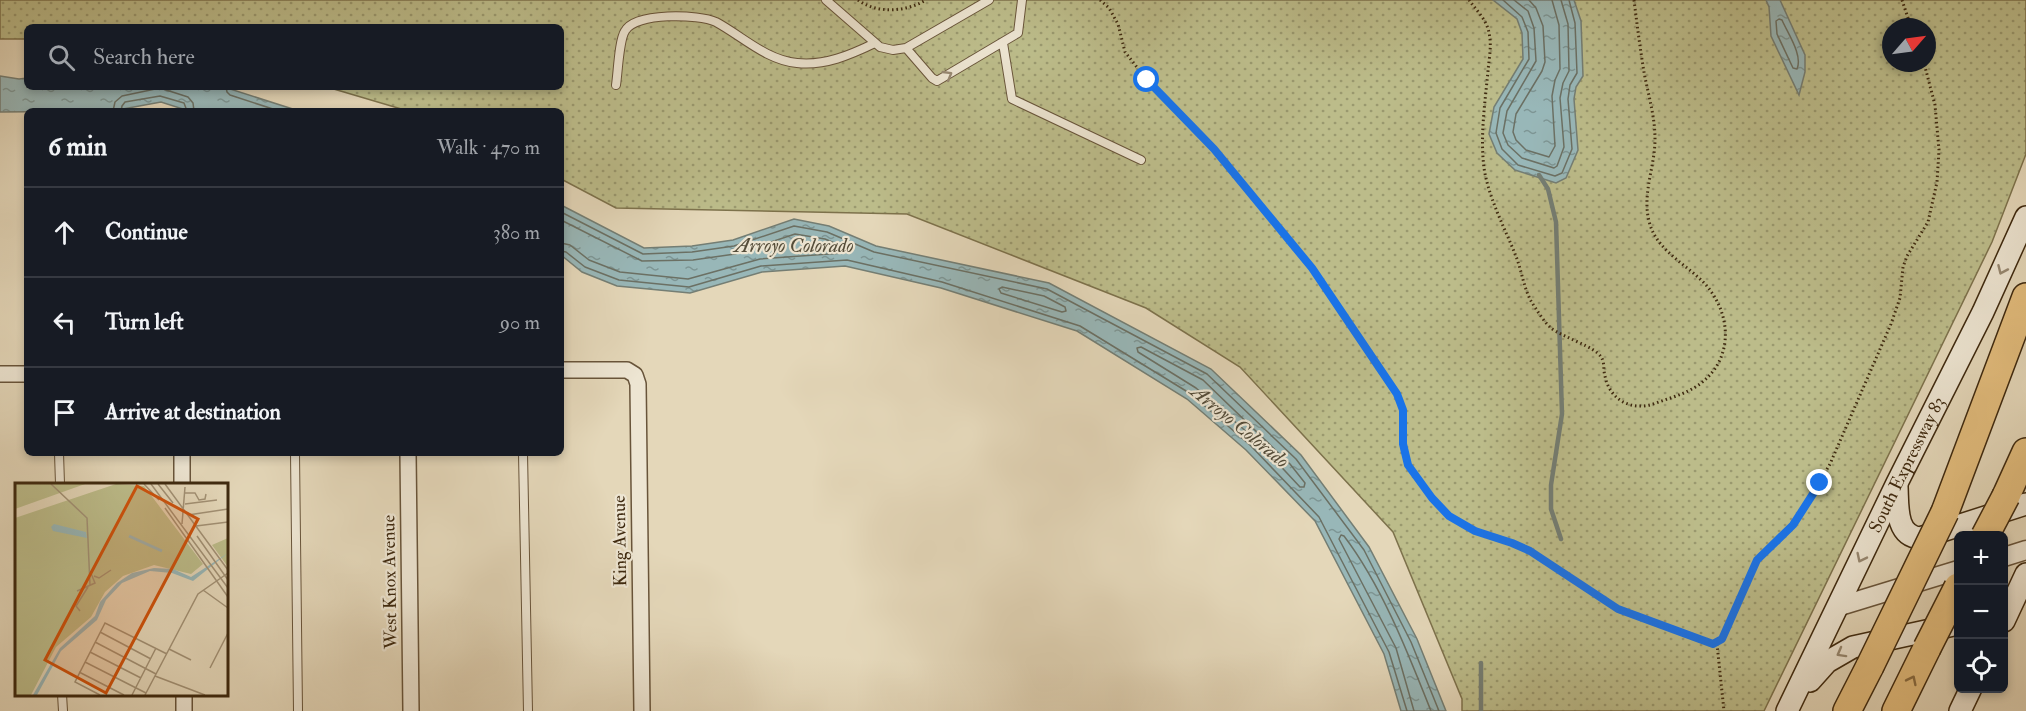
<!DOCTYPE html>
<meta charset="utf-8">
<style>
:root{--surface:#171b24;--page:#242831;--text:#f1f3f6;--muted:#9ea1a6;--line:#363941}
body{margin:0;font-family:"IM FELL Double Pica",serif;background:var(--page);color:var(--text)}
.controls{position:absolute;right:18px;bottom:18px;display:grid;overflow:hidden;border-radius:9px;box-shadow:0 3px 9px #0003}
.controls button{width:54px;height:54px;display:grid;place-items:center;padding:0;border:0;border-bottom:2px solid var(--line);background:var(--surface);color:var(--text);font:30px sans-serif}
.compass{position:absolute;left:1882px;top:18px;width:54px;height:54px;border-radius:50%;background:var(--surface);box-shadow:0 3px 9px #0003;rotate:62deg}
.stop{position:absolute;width:18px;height:18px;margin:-14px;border:4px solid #1a73e8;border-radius:50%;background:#fff}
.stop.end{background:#1a73e8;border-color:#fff;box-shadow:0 2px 6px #0008}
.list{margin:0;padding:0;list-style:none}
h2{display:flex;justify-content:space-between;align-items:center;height:78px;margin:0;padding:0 24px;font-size:26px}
h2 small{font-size:20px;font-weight:400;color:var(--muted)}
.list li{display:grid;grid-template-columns:39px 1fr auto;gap:18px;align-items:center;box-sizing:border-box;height:90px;padding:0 24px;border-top:2px solid var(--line)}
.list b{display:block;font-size:22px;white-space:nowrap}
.list em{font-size:20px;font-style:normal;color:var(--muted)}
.icon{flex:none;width:33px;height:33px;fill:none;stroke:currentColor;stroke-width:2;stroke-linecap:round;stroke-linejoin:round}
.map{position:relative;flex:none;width:2026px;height:711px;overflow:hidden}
.search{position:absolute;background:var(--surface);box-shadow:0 3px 9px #0003;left:24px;top:24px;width:540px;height:66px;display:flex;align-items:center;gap:15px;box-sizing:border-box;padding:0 21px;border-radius:9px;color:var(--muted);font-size:22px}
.panel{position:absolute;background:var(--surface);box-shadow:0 3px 9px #0003;left:24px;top:108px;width:540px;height:348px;border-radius:9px}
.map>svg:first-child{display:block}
.grass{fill:url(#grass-dots);stroke:#7d724c;stroke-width:1.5;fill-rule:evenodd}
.water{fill:url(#water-ripples);stroke:#747e74;stroke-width:1.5}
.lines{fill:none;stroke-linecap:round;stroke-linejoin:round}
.shore{stroke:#6b7064;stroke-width:1.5}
.stream{stroke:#747e74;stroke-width:4.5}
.service-casing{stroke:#68543a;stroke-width:10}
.minor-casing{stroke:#68543a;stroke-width:18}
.tertiary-casing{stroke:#68543a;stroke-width:21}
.secondary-casing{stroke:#3e290f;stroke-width:24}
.motorway-casing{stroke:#3e290f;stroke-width:30}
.path{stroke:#3e290f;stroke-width:3;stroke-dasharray:1.5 3;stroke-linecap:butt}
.service{stroke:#ede5d2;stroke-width:8}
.minor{stroke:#ede5d2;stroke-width:15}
.tertiary{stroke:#ede5d2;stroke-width:18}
.secondary{stroke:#ede5d2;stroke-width:21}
.motorway{stroke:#e2bc7c;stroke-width:27}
.motorway-bridge-casing{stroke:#3e290f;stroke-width:30;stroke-linecap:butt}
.motorway-bridge{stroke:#e2bc7c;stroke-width:27}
.oneway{stroke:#968770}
.oneway2{stroke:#886b40}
.route{stroke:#1a73e8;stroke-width:8}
.labels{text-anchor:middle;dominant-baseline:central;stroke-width:4.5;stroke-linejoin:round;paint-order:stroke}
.street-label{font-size:18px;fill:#3e290f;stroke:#ede5d2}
.water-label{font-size:20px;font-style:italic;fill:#544c39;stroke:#ede5d2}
.inset-river{fill:none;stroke:#98b7b8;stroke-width:3}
.inset-road{fill:none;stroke:#a29175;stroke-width:1.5}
.view{fill:#ce520c;fill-opacity:0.15;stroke:#ce520c;stroke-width:3}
.inset-edge{fill:none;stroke:#3e290f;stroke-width:3}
</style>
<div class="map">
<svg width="2026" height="711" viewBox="0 0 2026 711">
<defs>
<pattern id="grass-dots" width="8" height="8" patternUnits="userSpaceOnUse" patternTransform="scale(1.5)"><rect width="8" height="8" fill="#bcbc8a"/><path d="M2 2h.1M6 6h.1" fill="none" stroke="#9a996f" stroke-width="1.8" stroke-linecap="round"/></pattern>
<pattern id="water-ripples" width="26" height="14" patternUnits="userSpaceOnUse" patternTransform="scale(1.5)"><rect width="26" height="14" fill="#98b7b8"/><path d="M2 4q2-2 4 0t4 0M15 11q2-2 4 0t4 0" fill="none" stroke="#7d9594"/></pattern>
</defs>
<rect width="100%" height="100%" fill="#e4d7b9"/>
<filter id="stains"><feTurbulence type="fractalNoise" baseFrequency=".00333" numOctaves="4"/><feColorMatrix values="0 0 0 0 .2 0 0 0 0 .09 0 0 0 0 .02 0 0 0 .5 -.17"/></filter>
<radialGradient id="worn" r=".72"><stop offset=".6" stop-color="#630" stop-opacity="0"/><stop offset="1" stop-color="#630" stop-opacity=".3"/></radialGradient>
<!-- grass -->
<path class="grass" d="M0,0H2026V154L1992,242L1764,711H1462V699L1393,532L1240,367L1146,308L907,214L616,208L561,179V111H408L327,87H561V27H27V39H0ZM1891,27H1927V63H1891Z"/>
<!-- water -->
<path class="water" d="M1493,0H1574L1581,21L1583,76L1576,87L1574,99L1578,150L1566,178L1556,183L1515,170L1497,153L1489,134L1494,107L1523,59L1522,33L1517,19Z
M1766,0H1780L1805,55V72L1799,95L1771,36L1769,7Z
M0,76L19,79L27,78V87H224L299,111H189L161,102L112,111L0,112Z
M561,205L644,248L692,246L733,240L794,219L829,226L876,246L1049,283L1211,369L1301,455L1369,547L1417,639L1446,711H1401L1384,654L1315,521L1246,450L1187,399L1077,331L941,288L845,266L762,272L690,293L617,286L582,272L561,255Z"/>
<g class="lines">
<!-- shore -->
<path class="shore" d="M1503,0L1522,17L1528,32L1529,59L1500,108L1496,133L1502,149L1518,165L1555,176L1562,173L1572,149L1568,99L1570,85L1577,73L1575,23L1569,0
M1514,0L1528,11L1534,28L1536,61L1507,111L1503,133L1508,145L1522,158L1554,168L1557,166L1564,147L1560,98L1563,83L1569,71L1568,24L1561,0
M1529,0L1536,8L1543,26L1545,62L1542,71L1516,114L1513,132L1516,140L1526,150L1549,157L1555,146L1552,96L1555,80L1560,69L1559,25L1552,0
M1779,19L1782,20C1788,34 1803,55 1797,69L1793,68L1777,34L1776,21Z
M226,87L227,92L230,95L279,111
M113,111L115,102L122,96L160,88L188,97L193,103L194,111
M121,111L122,106L125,102L160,96L184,103L187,111
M561,212L643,254L692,252L734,246L794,226L827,232L874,252L1047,289L1207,374L1296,459L1364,550L1411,642L1439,711
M561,220L642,261L693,260L735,254L795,234L825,239L844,247L846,250L843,253L760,259L688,279L620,272L589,260L570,245L561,243
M561,251L566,252L585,267L619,280L689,287L761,266L847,260L942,282L1080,326L1191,394L1251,446L1319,517L1389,652L1407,711
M1002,287L1044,296L1065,307L1066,311L1062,312L1001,293L999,289Z
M1141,347L1203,380L1290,464L1305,483L1304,487H1300L1256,440L1196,388L1138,352L1137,348Z
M1414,711L1396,648L1339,539L1341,535L1344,536C1382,586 1408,653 1431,711"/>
<!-- stream -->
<path class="stream" d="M1539,175L1548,189L1556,222L1562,414L1551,485V509L1561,539
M1481,663V711"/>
<defs>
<path id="service" d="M826,0L880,47L893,50L906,48L989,0
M1003,43L1012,99L1141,160
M906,48L932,78L937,81L1018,33L1022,0
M616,85C618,72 619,40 625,31C635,12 699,14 716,22C742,36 766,60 797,63C825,66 850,55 875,43
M59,453L60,484
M295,453L298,711
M523,453L528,711
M62,694L63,711"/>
<path id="minor" d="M561,370H627L635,375L638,384L642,711
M0,374H27
M182,453V484
M408,453L411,711
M184,694V711"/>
<path id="tertiary" d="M2004,557L2026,550
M1837,607L1958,570"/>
<g id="secondary">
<path d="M1897,487C1898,505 1895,536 1920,538L2026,504"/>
<path d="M2004,621L2026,574"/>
<path d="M1810,681L1827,662L1853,647L1958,624"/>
<path id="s1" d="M1787,711L1897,483L1983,312L2026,217"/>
<path d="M1960,711L1971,688"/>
</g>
<path id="motorway" d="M2006,496L2026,452
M1945,512L2026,297
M1847,711L1870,666
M1896,711L1927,648"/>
</defs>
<!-- service casing -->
<use href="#service" class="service-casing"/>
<!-- minor casing -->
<use href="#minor" class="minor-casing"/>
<!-- tertiary casing -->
<use href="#tertiary" class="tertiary-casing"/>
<!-- secondary casing -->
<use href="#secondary" class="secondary-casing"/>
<!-- motorway casing -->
<use href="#motorway" class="motorway-casing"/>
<!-- path -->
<path class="path" d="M858,0C877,14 906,12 926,0
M1100,0L1109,8L1118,24L1125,52L1147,80L1214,149L1312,268L1342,315L1361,338L1397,395L1403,410V444L1408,465L1440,508L1449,516L1475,531L1513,543L1530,551L1618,609L1713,644L1722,639L1757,560L1800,516L1830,464L1891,324L1900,298L1903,267L1907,256L1928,222L1937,182L1939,150L1935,105L1924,63
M1469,0C1476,10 1487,20 1489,33C1492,45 1489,59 1488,71C1485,103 1480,136 1484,168C1489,200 1506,230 1517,259C1522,273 1524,288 1531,301C1536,309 1544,322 1551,328C1562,337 1596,347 1601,357C1605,362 1603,370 1605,376C1610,401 1633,412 1656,403C1667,399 1678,396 1688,391C1732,370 1736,320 1706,285C1687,264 1656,251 1649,221C1642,193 1655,167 1655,139C1655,116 1648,94 1644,72C1640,48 1637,24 1634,0
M1902,0L1911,27
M1717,644L1724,711"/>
<!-- service -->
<use href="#service" class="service"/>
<!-- minor -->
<use href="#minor" class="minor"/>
<!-- tertiary -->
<use href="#tertiary" class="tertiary"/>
<!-- secondary -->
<use href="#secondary" class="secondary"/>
<!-- motorway -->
<use href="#motorway" class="motorway"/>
<defs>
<path id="motorway-bridge" d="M1985,536L2006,496
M1927,648L1958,587
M1870,666L1945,512"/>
</defs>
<!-- motorway-bridge casing -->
<use href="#motorway-bridge" class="motorway-bridge-casing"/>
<!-- motorway-bridge -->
<use href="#motorway-bridge" class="motorway-bridge"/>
</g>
<!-- one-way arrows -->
<defs><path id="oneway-chevron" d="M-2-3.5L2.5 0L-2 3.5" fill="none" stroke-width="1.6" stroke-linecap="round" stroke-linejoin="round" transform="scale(1.5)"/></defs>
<g class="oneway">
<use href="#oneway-chevron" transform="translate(948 75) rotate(-31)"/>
<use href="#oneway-chevron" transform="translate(2002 270) rotate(114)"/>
<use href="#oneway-chevron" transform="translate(1861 558) rotate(116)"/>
<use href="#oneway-chevron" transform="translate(1841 653) rotate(151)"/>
</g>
<use class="oneway2" href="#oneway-chevron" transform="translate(1912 680) rotate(-64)"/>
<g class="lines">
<!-- route -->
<path class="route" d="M1147,80L1214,149L1312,268L1397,394L1403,410V444L1408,465L1432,498L1449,516L1475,531L1512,543L1530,551L1618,609L1713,644L1722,639L1757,560L1793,525L1820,483"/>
</g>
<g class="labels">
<!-- street labels -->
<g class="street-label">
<text stroke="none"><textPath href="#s1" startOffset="274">South Expressway 83</textPath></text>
<text transform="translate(620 541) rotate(-91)">King Avenue</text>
<text transform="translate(390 582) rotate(-91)">West Knox Avenue</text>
</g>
<!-- water labels -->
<g class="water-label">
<text x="794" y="245">Arroyo Colorado</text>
<text transform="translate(1240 426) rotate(39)">Arroyo Colorado</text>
</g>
</g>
<!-- overview -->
<g transform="translate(15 483)">
<rect width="213" height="213" fill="#e4d7b9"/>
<path d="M101,1L129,3L188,81L176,91L139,82L108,93L90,109L76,134L41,164L16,212H0V35ZM213,55V84L197,62Z" fill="#bcbc8a"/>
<path d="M0,1H70L0,26Z" fill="#bcbc8a"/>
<path d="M39,41L71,49L72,55L38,48L36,44ZM213,70L178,98L157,90L135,88L107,100L91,117L82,137L46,168L22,212H18L45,165L80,133L85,119L102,100L117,90L139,85L158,86L176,94Z" fill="#98b7b8"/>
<path class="inset-river" d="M114,53L147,68"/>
<path class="inset-road" d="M36,1L72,35L75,102M129,1L144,17M136,1L213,105M143,1L158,20M150,1L213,87M170,10H180L184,17L190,16L191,11M170,21L202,17M150,25L213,114M173,32L213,26M167,41L170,4M181,43L213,39M182,53L213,97M79,93L84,95L96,87M188,107L213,125M62,108L80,100L75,88M65,128L61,123L73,104M85,149L136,176M80,159L141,191M154,166L176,177M75,169L126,195M70,179L131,210M195,185L213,150M64,189L109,212M140,193L190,212M85,212L60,199L90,140L152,171M117,212L141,165M130,212L183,111L213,90"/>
<path class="view" d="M122,3L183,36L91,210L30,177Z"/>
<rect width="213" height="213" class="inset-edge"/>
</g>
<rect width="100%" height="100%" filter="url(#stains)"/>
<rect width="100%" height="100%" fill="url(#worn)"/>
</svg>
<div class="controls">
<button>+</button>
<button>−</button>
<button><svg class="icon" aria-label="locate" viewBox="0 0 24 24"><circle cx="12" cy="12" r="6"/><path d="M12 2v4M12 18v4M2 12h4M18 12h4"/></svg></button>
</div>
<svg class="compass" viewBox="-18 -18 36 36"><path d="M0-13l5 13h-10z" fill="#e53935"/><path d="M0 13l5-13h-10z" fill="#9ea1a6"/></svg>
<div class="stop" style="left:1147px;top:80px"></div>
<div class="stop end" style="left:1820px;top:483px"></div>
<div class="search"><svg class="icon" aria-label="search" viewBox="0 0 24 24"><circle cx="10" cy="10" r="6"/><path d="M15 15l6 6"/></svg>Search here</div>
<section class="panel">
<h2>6 min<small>Walk · 470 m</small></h2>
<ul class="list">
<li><svg class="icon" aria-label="ahead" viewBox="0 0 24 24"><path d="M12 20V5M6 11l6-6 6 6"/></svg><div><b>Continue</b></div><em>380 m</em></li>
<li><svg class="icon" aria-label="left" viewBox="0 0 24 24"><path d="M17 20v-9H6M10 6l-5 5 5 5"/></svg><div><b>Turn left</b></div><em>90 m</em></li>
<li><svg class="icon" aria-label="arrive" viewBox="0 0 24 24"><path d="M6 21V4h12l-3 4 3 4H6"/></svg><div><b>Arrive at destination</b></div></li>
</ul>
</section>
</div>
